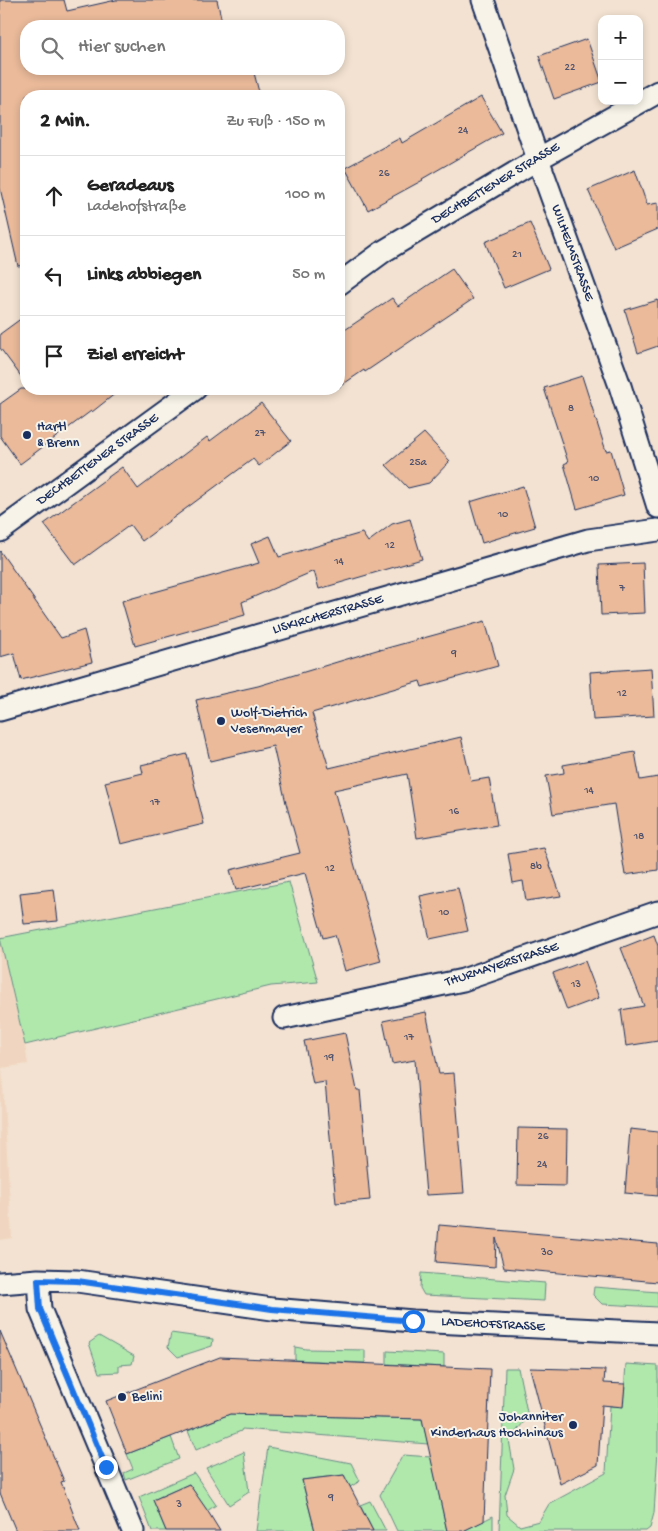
<!DOCTYPE html>
<html lang="de">
<meta charset="utf-8">
<style>
:root{--surface:#fff;--page:#f6f6f6;--text:#222;--muted:#767676;--line:#e0e0e0}
body{margin:0;font-family:"Gochi Hand",sans-serif;background:var(--page);color:var(--text)}
.controls{position:absolute;right:15px;top:15px;display:grid;overflow:hidden;border-radius:10px;box-shadow:0 2px 8px #0003}
.controls button{width:45px;height:45px;display:grid;place-items:center;padding:0;border:0;border-bottom:1px solid var(--line);background:var(--surface);color:var(--text);font:25px sans-serif}
.stop{position:absolute;width:15px;height:15px;margin:-11px;border:4px solid #1a73e8;border-radius:50%;background:#fff}
.stop.end{background:#1a73e8;border-color:#fff;box-shadow:0 1px 5px #0008}
.list{margin:0;padding:0;list-style:none}
h2{display:flex;justify-content:space-between;align-items:center;height:65px;margin:0;padding:0 20px;font-size:21px}
h2 small{font-size:16px;font-weight:400;color:var(--muted)}
.list li{display:grid;grid-template-columns:32px 1fr auto;gap:15px;align-items:center;box-sizing:border-box;height:80px;padding:0 20px;border-top:1px solid var(--line)}
.list b{display:block;font-size:19px;white-space:nowrap}
.list p{margin:0;font-size:16px;white-space:nowrap;color:var(--muted)}
.list em{font-size:16px;font-style:normal;color:var(--muted)}
.icon{flex:none;width:28px;height:28px;fill:none;stroke:currentColor;stroke-width:2;stroke-linecap:round;stroke-linejoin:round}
.map{position:relative;flex:none;width:658px;height:1531px;overflow:hidden}
.search{position:absolute;background:var(--surface);box-shadow:0 2px 8px #0003;left:20px;top:20px;width:325px;height:55px;display:flex;align-items:center;gap:12px;box-sizing:border-box;padding:0 18px;border-radius:20px;color:var(--muted);font-size:19px}
.panel{position:absolute;background:var(--surface);box-shadow:0 2px 8px #0003;left:20px;top:90px;width:325px;height:305px;border-radius:20px}
.map>svg:first-child{display:block}
.built{fill:#f0d6c0}
.green{fill:#b0e8ac;stroke:#668c85}
.building{fill:#eaba9a;stroke:#1b2f5e}
.lines{fill:none;stroke-linecap:round;stroke-linejoin:round}
.minor-casing{stroke:#1b2f5e;stroke-width:25}
.minor{stroke:#f7f3e8;stroke-width:21}
.route{stroke:#1a73e8;stroke-width:6}
.poi-dot{fill:#1b2f5e;stroke:#f7f3e8;stroke-width:2}
.labels{text-anchor:middle;dominant-baseline:central;stroke-width:4;stroke-linejoin:round;paint-order:stroke}
.number-label{font-size:11px;fill:#4f526d}
.street-label{font-size:14px;fill:#1b2f5e;stroke:#f7f3e8}
.poi-label{font-size:14px;fill:#1b2f5e;stroke:#f7f3e8;text-anchor:start}
</style>
<div class="map">
<svg width="658" height="1531" viewBox="0 0 658 1531">
<rect width="100%" height="100%" fill="#f3e2d1"/>
<filter id="ink" filterUnits="userSpaceOnUse"><feTurbulence type="fractalNoise" baseFrequency=".02" numOctaves="2"/><feDisplacementMap in="SourceGraphic" scale="10" xChannelSelector="R" yChannelSelector="G"/><feConvolveMatrix kernelMatrix="1 2 1 2 8 2 1 2 1" color-interpolation-filters="sRGB"/></filter>
<g filter="url(#ink)">
<!-- built -->
<path class="built" d="M0,938L25,1045L28,1064L2,1068L12,1238L0,1240Z"/>
<!-- green -->
<path class="green" d="M289,882L318,982L271,986L25,1045L0,938Z
M421,1273L545,1283L544,1301L424,1295L420,1288Z
M594,1287L658,1292V1307L602,1304L593,1295Z
M171,1333L213,1339L212,1346L178,1357L168,1347Z
M99,1336L134,1356L132,1364L119,1365V1372L99,1373L89,1343Z
M295,1347L306,1349L365,1350V1363L295,1360Z
M387,1351L444,1354V1367L387,1364Z
M626,1364L658,1366V1450L654,1513L650,1528L646,1531H499L505,1368H518L528,1417L509,1440L514,1469L505,1495L507,1515L520,1526L539,1521L549,1504L606,1473L610,1406H623Z
M230,1414L422,1419L428,1444L242,1429L241,1431L196,1450L188,1431Z
M171,1437L179,1459L126,1480L124,1473L133,1469L127,1454Z
M268,1447L351,1463L360,1481L350,1487L344,1475L302,1480L315,1531H256Z
M244,1452L249,1492L229,1505L206,1468Z
M403,1455L431,1457L447,1531H397L380,1495Z
M194,1473L216,1505L207,1511L189,1484L153,1500L166,1531H152L139,1497Z
M370,1501L386,1531H373L360,1505Z
M493,1516V1531H463Z"/>
<!-- building -->
<path class="building" d="M0,0H64L67,11L116,0H217L223,26H26V69H253L260,96H26V265L18,266L0,188Z
M587,39L602,82L554,99L539,56Z
M481,97L502,133L422,179L423,180L368,210L345,168L400,138L402,143Z
M635,170L647,205L658,203V229L614,248L588,190Z
M530,223L549,269L504,288L485,242Z
M452,269L473,299L365,372L364,370L339,387V334L392,298L398,306Z
M658,300V346L638,353L625,310Z
M26,315V383L0,348V334Z
M582,376L606,451L611,450L624,495L577,509L564,464L568,462L544,388Z
M21,389H121L92,412L91,411L20,464L0,436V404Z
M261,403L291,441L259,466L253,459L142,541L130,525L75,565L44,524L122,467L138,489L207,437L210,441Z
M424,433L450,461L429,483L408,488L386,465Z
M523,486L535,527L482,543L470,502Z
M410,519L422,559L319,589L314,571L242,602L245,615L135,646L122,601L259,563L251,544L270,536L279,557L362,533L368,542L392,524Z
M0,551L61,638L84,630L92,662L21,680L14,653L0,657Z
M643,563L645,613L601,615L599,565Z
M485,621L498,666L422,687L420,681L312,713L329,768L461,737L471,781L489,778L497,825L417,838L407,774L334,790L381,961L345,971L335,935L323,938L305,873L236,890L230,870L300,853L286,803L273,746L210,761L196,700L258,686L380,649V650Z
M651,668L654,716L593,720L590,672Z
M635,752L640,780L658,777V870L625,875L614,804L553,814L546,776L564,773L563,765Z
M187,754L204,824L121,844L105,782L143,773L141,765Z
M544,848L561,896L526,901L523,881L513,883L508,854Z
M458,888L468,931L430,939L420,896Z
M54,889L58,921L24,924L20,893Z
M654,935L658,946V1041L626,1046L621,1010L644,1006L621,948Z
M585,961L599,998L567,1010L553,973Z
M426,1012L439,1074L454,1073L464,1193L426,1195L415,1060L392,1064L383,1021Z
M345,1033L357,1090H360L370,1200L336,1203L325,1082L313,1084L304,1041Z
M518,1128L567,1129L566,1186L517,1185Z
M630,1129L658,1132V1196L625,1193Z
M439,1225L658,1244V1282L504,1268L496,1238L495,1267L436,1262Z
M0,1331L64,1481L61,1482L80,1531H16L0,1493Z
M220,1357L490,1369L484,1521L463,1531H447L422,1419L230,1414L127,1454L106,1401Z
M530,1368L605,1370L604,1383L625,1384L623,1407L602,1405L598,1465L560,1484Z
M344,1475L373,1531H315L302,1480Z
M189,1484L207,1510L220,1531H166L153,1500Z"/>
<g class="lines">
<defs>
<path id="minor" d="M483,0L538,159L620,386L658,507
M339,284L384,251L538,159L658,92
M0,531L195,389
M0,710L588,540L658,530
M284,1018L463,980L658,912
M38,1280L40,1309L133,1531
M0,1283L38,1280L77,1281L272,1309L413,1321L658,1333"/>
</defs>
<!-- minor casing -->
<use href="#minor" class="minor-casing"/>
<!-- minor -->
<use href="#minor" class="minor"/>
</g>
</g>
<g class="lines" filter="url(#ink)">
<!-- route -->
<path class="route" d="M106,1467L40,1309L38,1280L77,1281L272,1309L413,1321"/>
</g>
<!-- markers -->
<g class="poi-dot">
<circle cx="27" cy="435" r="5"/>
<circle cx="221" cy="721" r="5"/>
<circle cx="122" cy="1397" r="5"/>
<circle cx="573" cy="1425" r="5"/>
</g>
<g class="labels">
<!-- number labels -->
<g class="number-label">
<text x="570" y="68">22</text>
<text x="463" y="131">24</text>
<text x="384" y="174">26</text>
<text x="517" y="255">21</text>
<text x="571" y="409">8</text>
<text x="260" y="434">27</text>
<text x="418" y="463">25a</text>
<text x="594" y="479">10</text>
<text x="503" y="515">10</text>
<text x="390" y="546">12</text>
<text x="339" y="562">14</text>
<text x="622" y="589">7</text>
<text x="454" y="654">9</text>
<text x="622" y="694">12</text>
<text x="589" y="791">14</text>
<text x="155" y="803">17</text>
<text x="454" y="812">16</text>
<text x="639" y="837">18</text>
<text x="536" y="867">8b</text>
<text x="330" y="869">12</text>
<text x="444" y="913">10</text>
<text x="576" y="985">13</text>
<text x="409" y="1038">17</text>
<text x="329" y="1058">19</text>
<text x="543" y="1137">26</text>
<text x="542" y="1165">24</text>
<text x="547" y="1253">30</text>
<text x="331" y="1498">9</text>
<text x="179" y="1505">3</text>
</g>
<!-- street labels -->
<g class="street-label">
<text transform="translate(496 184) rotate(-31)">DECHBETTENER STRASSE</text>
<text transform="translate(572 253) rotate(70)">WILHELMSTRASSE</text>
<text transform="translate(98 460) rotate(-36)">DECHBETTENER STRASSE</text>
<text transform="translate(328 615) rotate(-16)">LISKIRCHERSTRASSE</text>
<text transform="translate(502 965) rotate(-18)">THURMAYERSTRASSE</text>
<text transform="translate(493 1325) rotate(3)">LADEHOFSTRASSE</text>
</g>
<!-- poi labels -->
<g class="poi-label">
<text x="37" y="427">Hartl<tspan x="37" dy="16">&amp; Brenn</tspan></text>
<text x="231" y="713">Wolf-Dietrich<tspan x="231" dy="16">Vesenmayer</tspan></text>
<text x="132" y="1397">Belini</text>
<text x="563" y="1417" text-anchor="end">Johanniter<tspan x="563" dy="16">Kinderhaus Hochhinaus</tspan></text>
</g>
</g>
</svg>
<div class="controls">
<button>+</button>
<button>−</button>
</div>
<div class="stop" style="left:413px;top:1321px"></div>
<div class="stop end" style="left:106px;top:1467px"></div>
<div class="search"><svg class="icon" aria-label="search" viewBox="0 0 24 24"><circle cx="10" cy="10" r="6"/><path d="M15 15l6 6"/></svg>Hier suchen</div>
<section class="panel">
<h2>2 Min.<small>Zu Fuß · 150 m</small></h2>
<ul class="list">
<li><svg class="icon" aria-label="ahead" viewBox="0 0 24 24"><path d="M12 20V5M6 11l6-6 6 6"/></svg><div><b>Geradeaus</b><p>Ladehofstraße</p></div><em>100 m</em></li>
<li><svg class="icon" aria-label="left" viewBox="0 0 24 24"><path d="M17 20v-9H6M10 6l-5 5 5 5"/></svg><div><b>Links abbiegen</b></div><em>50 m</em></li>
<li><svg class="icon" aria-label="arrive" viewBox="0 0 24 24"><path d="M6 21V4h12l-3 4 3 4H6"/></svg><div><b>Ziel erreicht</b></div></li>
</ul>
</section>
</div>
